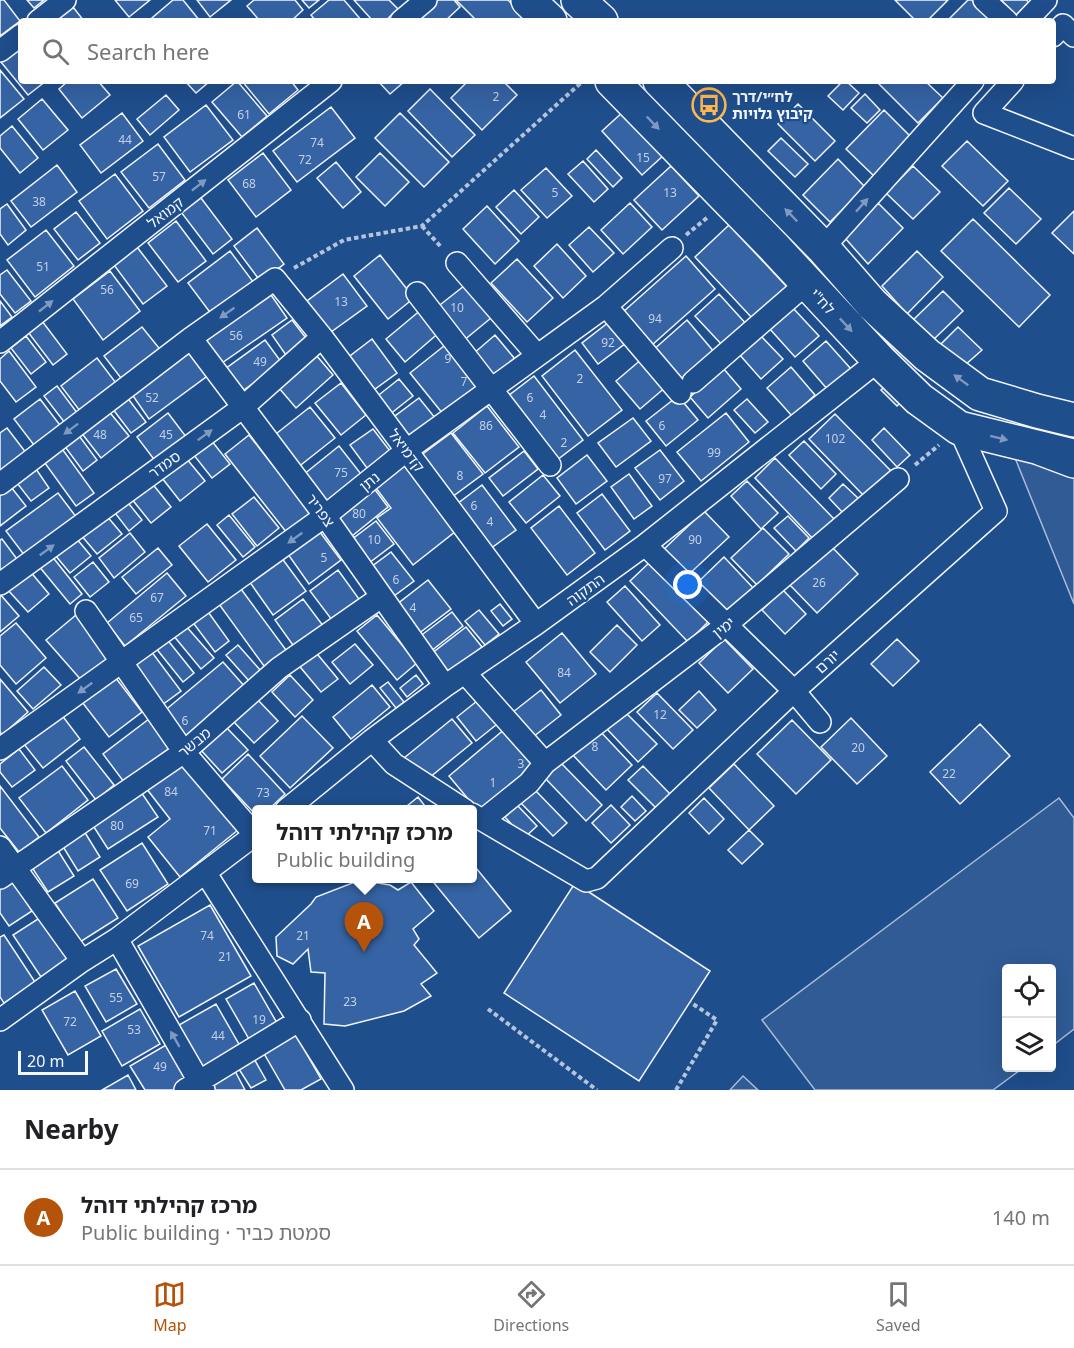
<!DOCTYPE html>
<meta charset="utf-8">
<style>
:root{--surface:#fff;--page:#f2f2f2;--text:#202124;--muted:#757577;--line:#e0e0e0;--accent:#b45309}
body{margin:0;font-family:"Noto Sans","Noto Sans Hebrew",sans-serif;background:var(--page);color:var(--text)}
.controls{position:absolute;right:18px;bottom:18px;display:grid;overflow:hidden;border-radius:6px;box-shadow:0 6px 24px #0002}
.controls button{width:54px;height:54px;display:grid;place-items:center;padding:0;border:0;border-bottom:2px solid var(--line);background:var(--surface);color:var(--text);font:30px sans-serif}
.scale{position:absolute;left:18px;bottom:15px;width:70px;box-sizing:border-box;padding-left:6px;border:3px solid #f2f6ff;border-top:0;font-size:16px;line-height:21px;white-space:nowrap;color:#f2f6ff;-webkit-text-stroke:4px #1f4e8c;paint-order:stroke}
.you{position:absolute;left:688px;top:585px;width:21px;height:21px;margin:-15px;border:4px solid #fff;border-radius:50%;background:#1a73e8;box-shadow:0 0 0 9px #1a73e833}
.badge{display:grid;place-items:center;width:39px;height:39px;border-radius:50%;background:var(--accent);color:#fff;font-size:20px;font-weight:700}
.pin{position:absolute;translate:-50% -50px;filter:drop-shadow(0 2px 3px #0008)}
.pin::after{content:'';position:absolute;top:32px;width:21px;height:18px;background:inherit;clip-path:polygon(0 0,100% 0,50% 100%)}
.popup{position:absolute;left:252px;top:805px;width:225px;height:78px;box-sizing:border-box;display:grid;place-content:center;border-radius:6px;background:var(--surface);filter:drop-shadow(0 2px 4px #0005);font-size:20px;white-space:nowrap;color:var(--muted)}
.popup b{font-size:22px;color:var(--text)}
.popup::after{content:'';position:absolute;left:50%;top:100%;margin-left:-12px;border:12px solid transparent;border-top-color:var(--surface)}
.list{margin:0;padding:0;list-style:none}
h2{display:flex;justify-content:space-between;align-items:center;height:78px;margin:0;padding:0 24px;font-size:26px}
h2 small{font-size:20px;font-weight:400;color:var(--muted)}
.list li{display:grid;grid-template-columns:39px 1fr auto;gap:18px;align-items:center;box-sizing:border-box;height:96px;padding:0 24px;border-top:2px solid var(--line)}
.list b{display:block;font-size:22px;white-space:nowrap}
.list p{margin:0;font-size:20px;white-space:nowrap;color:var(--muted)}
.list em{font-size:20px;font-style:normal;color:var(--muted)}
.icon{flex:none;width:33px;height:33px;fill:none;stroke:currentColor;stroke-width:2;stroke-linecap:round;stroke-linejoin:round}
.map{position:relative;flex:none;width:1074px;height:1090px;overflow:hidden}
.search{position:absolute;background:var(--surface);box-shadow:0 6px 24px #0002;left:18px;right:18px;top:18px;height:66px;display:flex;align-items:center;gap:15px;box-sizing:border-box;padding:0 21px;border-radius:6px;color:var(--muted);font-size:22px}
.sheet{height:174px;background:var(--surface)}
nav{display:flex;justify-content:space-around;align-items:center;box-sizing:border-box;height:84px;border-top:2px solid var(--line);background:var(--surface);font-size:16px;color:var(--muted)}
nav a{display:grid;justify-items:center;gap:3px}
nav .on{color:var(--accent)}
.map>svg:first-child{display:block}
.built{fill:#305b95;stroke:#a8bbd7;stroke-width:1.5}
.building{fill:#3563a3;stroke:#f2f6ff;stroke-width:1.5}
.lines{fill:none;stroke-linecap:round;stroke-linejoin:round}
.minor-casing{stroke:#f2f6ff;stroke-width:24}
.primary-casing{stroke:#f2f6ff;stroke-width:36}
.motorway-casing{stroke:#f2f6ff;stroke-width:36}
.path{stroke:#b3c4dc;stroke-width:4;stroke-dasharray:4.5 3;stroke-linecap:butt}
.minor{stroke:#1f4e8c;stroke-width:21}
.primary{stroke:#1f4e8c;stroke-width:33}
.motorway{stroke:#1f4e8c;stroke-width:33}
.oneway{fill:#7e9ac0}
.labels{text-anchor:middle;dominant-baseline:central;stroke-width:4.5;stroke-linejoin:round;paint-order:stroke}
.number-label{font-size:12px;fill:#c3d1e8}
.poi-label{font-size:15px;font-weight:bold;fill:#f2f6ff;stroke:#1f4e8c;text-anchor:start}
.street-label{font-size:15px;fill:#f2f6ff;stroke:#1f4e8c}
</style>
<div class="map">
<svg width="1074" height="1090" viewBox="0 0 1074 1090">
<rect width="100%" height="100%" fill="#1f4e8c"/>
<!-- built -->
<path class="built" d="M1011,448L1074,469V604Z
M1059,798L1074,818V1029L1052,1046V968H1006V1068H1023L993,1090H815L762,1020Z
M743,1076L758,1090H730Z"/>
<!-- building -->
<path class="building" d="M0,0H4L20,21L0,36Z
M27,0H44L34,8Z
M115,0H150L129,17Z
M173,0H183L200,21H154L152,18Z
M197,0H231L210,17Z
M254,0H295L303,10L291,21H260L247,6Z
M302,0H319L309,8Z
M329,0H344L362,21H316L311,15Z
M354,0H389L398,9L385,21H373Z
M436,0H454L460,7L445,21H413Z
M456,0H508L525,17L520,21H477Z
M895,0H948L927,21H916Z
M968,0H972L993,21H947Z
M1001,0H1026L1029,2L1016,15Z
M73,7L84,21H56Z
M21,45V81H46L28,95L1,62Z
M0,70L24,99L0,118Z
M68,81H98L110,95L82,118L59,89Z
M185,81H210L196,93Z
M237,81L267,116L242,137L212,102Z
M242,81H291L298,90L269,114Z
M378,81H405L390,94Z
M468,81H503L517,95L482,130L451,98Z
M843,81H846L859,93L843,110L828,96Z
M876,81H925L943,98L918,123Z
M430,89L475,135L452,157L408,111Z
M865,94L880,110L867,123L851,108Z
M166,95L179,110L150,135L137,119Z
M42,99L68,130L43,150L18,119Z
M798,104L835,141L815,161L778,124Z
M206,105L233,140L190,172L164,137Z
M331,107L355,138L297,182L273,151Z
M625,110L665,154L642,175L602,131Z
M884,110L913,139L875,177L846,149Z
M122,113L143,141L101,173L80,145Z
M400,113L449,162L424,187L375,138Z
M12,126L38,158L20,173L0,148V136Z
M781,138L808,164L795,177L768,151Z
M967,141L1008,181L983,206L942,166Z
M158,144L185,180L149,208L121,172Z
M596,150L622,178L613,187L587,159Z
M263,153L291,190L256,217L228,180Z
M380,153L409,182L385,206L356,177Z
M838,159L865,187L830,222L803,195Z
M583,161L608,189L594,202L568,174Z
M336,162L361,192L343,208L317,178Z
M57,165L77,192L31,227L11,201Z
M671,166L699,196L662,230L634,200Z
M913,166L940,192L913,219L886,193Z
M546,168L572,196L547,218L521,190Z
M115,174L143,211L107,239L79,201Z
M1009,188L1041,219L1016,244L984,213Z
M514,190L539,217L521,234L496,207Z
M201,198L232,239L213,254L181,212Z
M630,203L652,227L623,254L601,230Z
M878,203L903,228L868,264L845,238Z
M7,204L26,230L8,245L0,234V209Z
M487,206L519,241L495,264L463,229Z
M1074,211V254L1052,233Z
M76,212L100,243L78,260L54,229Z
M973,219L1050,295L1019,327L941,251Z
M176,221L206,261L178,282L148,243Z
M729,225L787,287L753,319L695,257Z
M589,227L614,253L593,272L569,245Z
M257,228L284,264L261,282L234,246Z
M46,230L74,266L35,297L7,260Z
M557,244L586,276L563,298L534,266Z
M137,247L167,286L143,304L114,265Z
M230,251L254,283L212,315L188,283Z
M917,251L943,277L907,314L882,286Z
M380,255L414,298L388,319L354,276Z
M686,256L715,289L652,345L623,312Z
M517,259L553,298L527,322L491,283Z
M7,270L31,301L15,313L0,294V275Z
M110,271L140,311L103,340L73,299Z
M343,274L367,306L331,332L307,301Z
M464,286L491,318L463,341L436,308Z
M943,291L963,311L933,340L913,320Z
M269,292L287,318L219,365L201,339Z
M719,294L748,326L724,347L695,316Z
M0,301L12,317L0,326Z
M792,307L819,336L795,357L769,328Z
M422,309L441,331L405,362L386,339Z
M292,320L309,342L288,358L272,335Z
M687,320L715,353L680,384L652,351Z
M42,321L67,354L53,365L28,332Z
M609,322L626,343L598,364L582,343Z
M142,327L163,353L124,382L104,356Z
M958,327L982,350L965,365L940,345Z
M495,335L515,359L493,377L473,354Z
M760,335L783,359L761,379L739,354Z
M26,336L46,362L31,374L11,348Z
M372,339L397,373L371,392L346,359Z
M265,340L282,363L241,392L225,369Z
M826,341L851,369L828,390L803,361Z
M449,342L482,383L443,414L410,373Z
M192,349L210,374L149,419L131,393Z
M575,350L622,410L588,436L542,376Z
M9,351L36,387L16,402L0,381V359Z
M316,355L333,375L296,408L279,388Z
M97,358L116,383L80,411L61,386Z
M643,358L667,386L640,409L616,381Z
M791,367L815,395L792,416L767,388Z
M723,368L741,389L708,418L690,397Z
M534,376L583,440L557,460L508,396Z
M399,379L413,396L389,415L375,398Z
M893,379L908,395L897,406L881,390Z
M341,383L366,415L341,435L315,403Z
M57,386L78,414L65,423L44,396Z
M126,396L146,422L131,433L112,408Z
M678,396L698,420L666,446L646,421Z
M419,398L436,419L407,440L391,419Z
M40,399L63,429L37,449L14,419Z
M747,399L768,422L755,433L734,410Z
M487,406L519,447L485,473L453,433Z
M310,407L335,438L297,468L272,437Z
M107,409L129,436L101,458L80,431Z
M168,413L187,438L156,462L137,437Z
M726,413L749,442L701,481L677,452Z
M835,414L891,471L864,496L809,439Z
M633,418L651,441L616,467L598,443Z
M7,428L27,454L0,472V433Z
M884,428L910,455L897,467L872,440Z
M373,429L390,451L367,468L350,445Z
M77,433L97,460L83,471L63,444Z
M451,433L483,474L452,497L420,456Z
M249,435L311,514L287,533L225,454Z
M211,440L230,464L212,478L193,454Z
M804,441L836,474L821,489L789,455Z
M60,446L94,493L76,506L42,459Z
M339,446L361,474L325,502L303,475Z
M660,450L684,481L660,500L635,468Z
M524,451L538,469L503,496L489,478Z
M587,455L607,481L576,504L557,478Z
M186,458L205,481L180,501L162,478Z
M775,458L836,521L815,541L755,478Z
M403,461L456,531L413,565L377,518L391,508L373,484Z
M36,469L49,488L31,501L17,483Z
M629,474L652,506L634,519L611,487Z
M543,475L560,496L526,523L509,502Z
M747,481L778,513L761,529L731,496Z
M151,482L171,507L151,523L131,498Z
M843,484L859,499L844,514L829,498Z
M482,485L516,530L490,549L457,504Z
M11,487L26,506L0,526V496Z
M373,487L388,507L352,536L336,516Z
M58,493L77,518L25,556L6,531Z
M602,494L630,531L605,550L577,513Z
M254,497L279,528L257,546L232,514Z
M125,499L142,520L129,531L112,509Z
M559,506L595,553L567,575L531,528Z
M704,511L729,537L687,576L662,551Z
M106,515L122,534L97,554L81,535Z
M229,515L255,547L243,557L217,525Z
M788,516L809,538L796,551L774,528Z
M376,521L394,544L369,563L351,540Z
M207,524L236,560L208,582L179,546Z
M316,527L341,560L309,584L285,550Z
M763,528L789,554L757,585L731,558Z
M130,533L145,552L114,578L99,558Z
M76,538L91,556L70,573L55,555Z
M2,539L17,559L0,572V540Z
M831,546L858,574L817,613L790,585Z
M158,548L172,565L136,594L122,577Z
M391,552L414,581L394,596L371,567Z
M51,555L82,594L70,604L38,565Z
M281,557L306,591L273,615L249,581Z
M724,557L756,591L728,619L695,585Z
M651,561L709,621L688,642L630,581Z
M93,562L109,582L90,597L74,577Z
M29,570L49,594L28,612L7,589Z
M338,570L359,599L332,620L310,591Z
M167,573L186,596L125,646L107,623Z
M428,580L451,609L418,634L396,605Z
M238,585L289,654L267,670L216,600Z
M625,586L660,625L642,641L607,602Z
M783,590L806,614L785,634L762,610Z
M0,594L19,616L0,632Z
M303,599L324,627L295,648L275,620Z
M500,604L512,619L503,626L491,611Z
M206,609L229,641L215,652L191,620Z
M479,610L499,634L485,645L465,621Z
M452,612L463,626L431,651L419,637Z
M76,615L111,656L82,681L46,640Z
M377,615L417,663L397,680L357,631Z
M16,623L46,658L16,684L0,665V636Z
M185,625L214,658L201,669L173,635Z
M617,625L637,645L610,672L590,652Z
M466,627L482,647L447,675L431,654Z
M562,633L596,674L560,703L526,662Z
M166,638L194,673L183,682L155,647Z
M724,639L753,669L728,693L699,663Z
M897,639L919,661L893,686L871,664Z
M355,644L373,665L350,684L332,662Z
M238,645L261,671L250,682L226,655Z
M313,649L338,679L321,692L296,662Z
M151,651L181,691L162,705L132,665Z
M223,662L246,688L185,739L163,712Z
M44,667L61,685L33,709L17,691Z
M290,675L313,700L295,717L272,692Z
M416,675L423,684L407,697L400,688Z
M115,677L142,712L109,737L82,702Z
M0,679L28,712L2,735L0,732Z
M388,682L404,702L396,708L380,688Z
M372,685L390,707L351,739L333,717Z
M541,690L561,715L533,737L513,712Z
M699,691L716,710L697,728L679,710Z
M657,693L693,730L673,749L637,712Z
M482,697L501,721L476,741L457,717Z
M257,699L278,721L254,743L233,721Z
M624,711L657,744L638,762L606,728Z
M61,714L80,739L43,768L23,743Z
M302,716L333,748L290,788L260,756Z
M851,718L887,756L857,784L821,747Z
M149,719L171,747L124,782L103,754Z
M452,719L472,743L424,782L404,758Z
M792,720L831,760L796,794L757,754Z
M980,724L1010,756L960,804L930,772Z
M225,726L248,750L222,773L200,749Z
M506,728L537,765L479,812L449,776Z
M598,729L632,765L606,790L572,754Z
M84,747L114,785L96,800L66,761Z
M19,749L35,770L12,787L0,772V764Z
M248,754L285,794L268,810H256V815L222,779Z
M181,759L238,830L180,877L148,837L170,819L146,788Z
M561,763L602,805L586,821L545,778Z
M734,764L774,806L749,830L709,788Z
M62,766L88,800L46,833L19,798Z
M643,766L671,795L657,809L628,780Z
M0,786L39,837L19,852L0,828Z
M534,789L567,823L553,836L520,802Z
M141,792L158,817L108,849L92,824Z
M632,796L646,811L635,821L621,807Z
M418,797L428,810H402Z
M704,798L724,819L709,834L689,813Z
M517,805L537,826L524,838L505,817Z
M611,805L630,825L611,843L592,823Z
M749,830L763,844L742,864L728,850Z
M84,831L100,857L78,871L62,845Z
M142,843L168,884L127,911L100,870Z
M57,849L74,876L48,892L31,866Z
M472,863L511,911L479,938L430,878H472Z
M93,879L118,918L80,942L55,903Z
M12,880L32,911L9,926L0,913V888Z
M360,880L390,885L398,890L411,882L434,911L413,929L419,939L414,945L437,973L421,984L431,996L404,1011L345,1026L324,1024L325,973L311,972L308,949L293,964L277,956L276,937L311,904L316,897Z
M575,883L710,971L639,1081L504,993Z
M210,905L251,976L179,1017L138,946Z
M41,917L68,960L41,977L13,935Z
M4,935L35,982L4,1003L0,997V937Z
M116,969L137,1004L106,1022L85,986Z
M254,983L277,1023L249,1039L226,999Z
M75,991L101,1036L68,1055L42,1010Z
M216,1004L240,1046L203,1067L179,1025Z
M140,1009L160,1044L122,1066L102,1031Z
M294,1032L321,1079L301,1090H285L262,1050Z
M166,1045L188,1082L174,1090H145L130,1066Z
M253,1057L266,1080L251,1088L237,1066Z
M235,1071L245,1090H213L210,1085Z
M128,1075L136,1090H102Z"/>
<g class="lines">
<defs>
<path id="minor" d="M984,0L1007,21
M38,21L65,0
M401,21L426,0
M1026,21L1046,0
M1053,36L1063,25L1074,36
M0,51L21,35
M1013,81L984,113L1074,148
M823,248L973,81
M457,263L537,355
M417,293L550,465
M606,306L680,393
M191,338L325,516L445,686
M0,342L331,81
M693,382L807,283
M0,484L191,338L275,279L322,337L536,624
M645,545L794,691L820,722
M0,584L242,408L322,337
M86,611L184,752L255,835
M466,674L545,763
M372,740L394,764L465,810
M0,749L325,516L407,450L606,306L672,248
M286,810L372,740L445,686L536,624L645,545L879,360
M472,814L586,881L597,878L794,691L996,511L959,428
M483,820L529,783L545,763L726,625L898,479
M0,847L82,961
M205,872L343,1090
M0,878L184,752L279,668L381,597
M117,939L204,1090
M0,1020L82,961L117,939L256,834
M185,1090L300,1020"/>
<path id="primary" d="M528,0L550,21
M578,0L601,21
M612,81L773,246L879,360L919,399L959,428L1069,455
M660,81L823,248L872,304L927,355L980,394L1037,411L1074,420"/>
<path id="motorway" d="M1042,449L1074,461"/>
</defs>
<!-- minor casing -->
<use href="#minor" class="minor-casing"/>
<!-- primary casing -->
<use href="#primary" class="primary-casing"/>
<!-- motorway casing -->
<use href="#motorway" class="motorway-casing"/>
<!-- path -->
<path class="path" d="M422,226L442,248
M686,235L708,217
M294,268L344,240L422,226L583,81
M915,465L939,445
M488,1009L597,1090
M676,1090L717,1020L690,1002"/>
<!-- minor -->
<use href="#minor" class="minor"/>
<!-- primary -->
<use href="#primary" class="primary"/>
<!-- motorway -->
<use href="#motorway" class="motorway"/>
</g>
<!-- one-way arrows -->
<defs><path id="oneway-solid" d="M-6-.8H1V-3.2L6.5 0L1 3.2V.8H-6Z" transform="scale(1.5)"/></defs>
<g class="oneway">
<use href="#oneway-solid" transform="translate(653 123) rotate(46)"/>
<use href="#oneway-solid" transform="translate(199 185) rotate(-38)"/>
<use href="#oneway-solid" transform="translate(862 205) rotate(-48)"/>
<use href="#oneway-solid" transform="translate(791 215) rotate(-134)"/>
<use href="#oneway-solid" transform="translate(46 306) rotate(-38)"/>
<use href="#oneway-solid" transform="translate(227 313) rotate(145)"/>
<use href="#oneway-solid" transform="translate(846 325) rotate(47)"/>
<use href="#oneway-solid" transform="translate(961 380) rotate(-144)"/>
<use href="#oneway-solid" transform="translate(71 429) rotate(143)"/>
<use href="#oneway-solid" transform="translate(205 435) rotate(-36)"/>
<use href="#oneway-solid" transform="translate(999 438) rotate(14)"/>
<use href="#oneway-solid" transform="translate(295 538) rotate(144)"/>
<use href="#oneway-solid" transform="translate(47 550) rotate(-36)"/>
<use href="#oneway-solid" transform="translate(85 688) rotate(144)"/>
<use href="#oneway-solid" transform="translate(175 1039) rotate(-120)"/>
</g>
<!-- icons -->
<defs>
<symbol id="bus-ring" viewBox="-11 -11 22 22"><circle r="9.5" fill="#1f4e8c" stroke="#ffb74d" stroke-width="1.5"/><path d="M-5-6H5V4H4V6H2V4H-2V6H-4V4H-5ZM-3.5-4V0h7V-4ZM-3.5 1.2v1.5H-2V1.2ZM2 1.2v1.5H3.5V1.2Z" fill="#ffb74d"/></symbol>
</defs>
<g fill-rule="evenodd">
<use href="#bus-ring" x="690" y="86" width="38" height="38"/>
</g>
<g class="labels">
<!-- number labels -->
<g class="number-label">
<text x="496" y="96">2</text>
<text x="244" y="114">61</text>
<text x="125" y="139">44</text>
<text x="317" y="142">74</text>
<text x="643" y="157">15</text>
<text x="305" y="159">72</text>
<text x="159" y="176">57</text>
<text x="249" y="183">68</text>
<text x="555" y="192">5</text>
<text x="670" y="192">13</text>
<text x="39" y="201">38</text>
<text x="43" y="266">51</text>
<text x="107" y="289">56</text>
<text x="341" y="301">13</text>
<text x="457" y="307">10</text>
<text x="655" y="318">94</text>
<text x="236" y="335">56</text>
<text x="608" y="342">92</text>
<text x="448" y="358">9</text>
<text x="260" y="361">49</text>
<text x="580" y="378">2</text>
<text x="464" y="381">7</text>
<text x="152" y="397">52</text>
<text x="530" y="397">6</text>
<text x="543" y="414">4</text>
<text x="486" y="425">86</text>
<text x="662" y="425">6</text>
<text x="100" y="434">48</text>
<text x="166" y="434">45</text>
<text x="835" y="438">102</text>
<text x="564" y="442">2</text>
<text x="714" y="452">99</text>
<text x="341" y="472">75</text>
<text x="460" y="475">8</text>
<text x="665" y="478">97</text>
<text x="474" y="505">6</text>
<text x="359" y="513">80</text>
<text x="490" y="521">4</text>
<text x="374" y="539">10</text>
<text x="695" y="539">90</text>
<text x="324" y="557">5</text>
<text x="396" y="579">6</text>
<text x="819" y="582">26</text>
<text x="157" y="597">67</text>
<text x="413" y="607">4</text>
<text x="136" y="617">65</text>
<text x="564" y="672">84</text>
<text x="660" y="714">12</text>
<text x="185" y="720">6</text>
<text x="595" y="746">8</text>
<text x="858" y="747">20</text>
<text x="521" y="763">3</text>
<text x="949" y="773">22</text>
<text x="493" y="782">1</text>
<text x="171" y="791">84</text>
<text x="263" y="792">73</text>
<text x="117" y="825">80</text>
<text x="210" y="830">71</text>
<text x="132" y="883">69</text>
<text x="207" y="935">74</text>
<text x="303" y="935">21</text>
<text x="225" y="956">21</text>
<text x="116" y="997">55</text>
<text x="350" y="1001">23</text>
<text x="259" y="1019">19</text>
<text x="70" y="1021">72</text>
<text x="134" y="1029">53</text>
<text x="218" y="1035">44</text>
<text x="160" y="1066">49</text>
</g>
<!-- poi labels -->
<g class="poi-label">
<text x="732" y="96">לח״י/דרך<tspan x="732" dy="17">קיבוץ גלויות</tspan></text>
</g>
<!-- street labels -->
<g class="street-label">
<text transform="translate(165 212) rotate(-38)">קמואל</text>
<text transform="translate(823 301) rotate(47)">לח"י</text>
<text transform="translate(407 450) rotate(53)">קדמיאל</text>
<text transform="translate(164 464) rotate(-36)">סמדר</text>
<text transform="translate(369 481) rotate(-39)">נתן</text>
<text transform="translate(321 510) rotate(54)">צפריר</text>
<text transform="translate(585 589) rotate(-36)">התקוה</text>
<text transform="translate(723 627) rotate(-39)">ימין</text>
<text transform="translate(827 661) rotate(-42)">יורם</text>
<text transform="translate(194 742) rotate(-40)">מבשר</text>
</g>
</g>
</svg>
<div class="controls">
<button><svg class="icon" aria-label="locate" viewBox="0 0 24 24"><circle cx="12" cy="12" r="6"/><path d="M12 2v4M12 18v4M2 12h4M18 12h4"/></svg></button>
<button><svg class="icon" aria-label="layers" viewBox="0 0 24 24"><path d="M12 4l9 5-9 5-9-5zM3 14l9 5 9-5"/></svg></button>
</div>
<div class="scale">20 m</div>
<div class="you"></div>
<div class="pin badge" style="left:364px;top:952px">A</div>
<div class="popup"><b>מרכז קהילתי דוהל</b>Public building</div>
<div class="search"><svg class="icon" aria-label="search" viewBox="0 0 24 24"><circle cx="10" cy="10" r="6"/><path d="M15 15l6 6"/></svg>Search here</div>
</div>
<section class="sheet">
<h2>Nearby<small></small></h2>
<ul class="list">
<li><span class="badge">A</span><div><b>מרכז קהילתי דוהל</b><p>Public building · סמטת כביר</p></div><em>140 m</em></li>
</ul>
</section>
<nav>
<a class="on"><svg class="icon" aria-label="map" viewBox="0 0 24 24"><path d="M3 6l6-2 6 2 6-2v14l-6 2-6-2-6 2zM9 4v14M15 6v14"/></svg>Map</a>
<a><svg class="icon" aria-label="directions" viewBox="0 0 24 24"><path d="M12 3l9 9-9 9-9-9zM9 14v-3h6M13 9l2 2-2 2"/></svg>Directions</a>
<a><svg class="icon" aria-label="saved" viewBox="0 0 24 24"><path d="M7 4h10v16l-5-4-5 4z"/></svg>Saved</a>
</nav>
